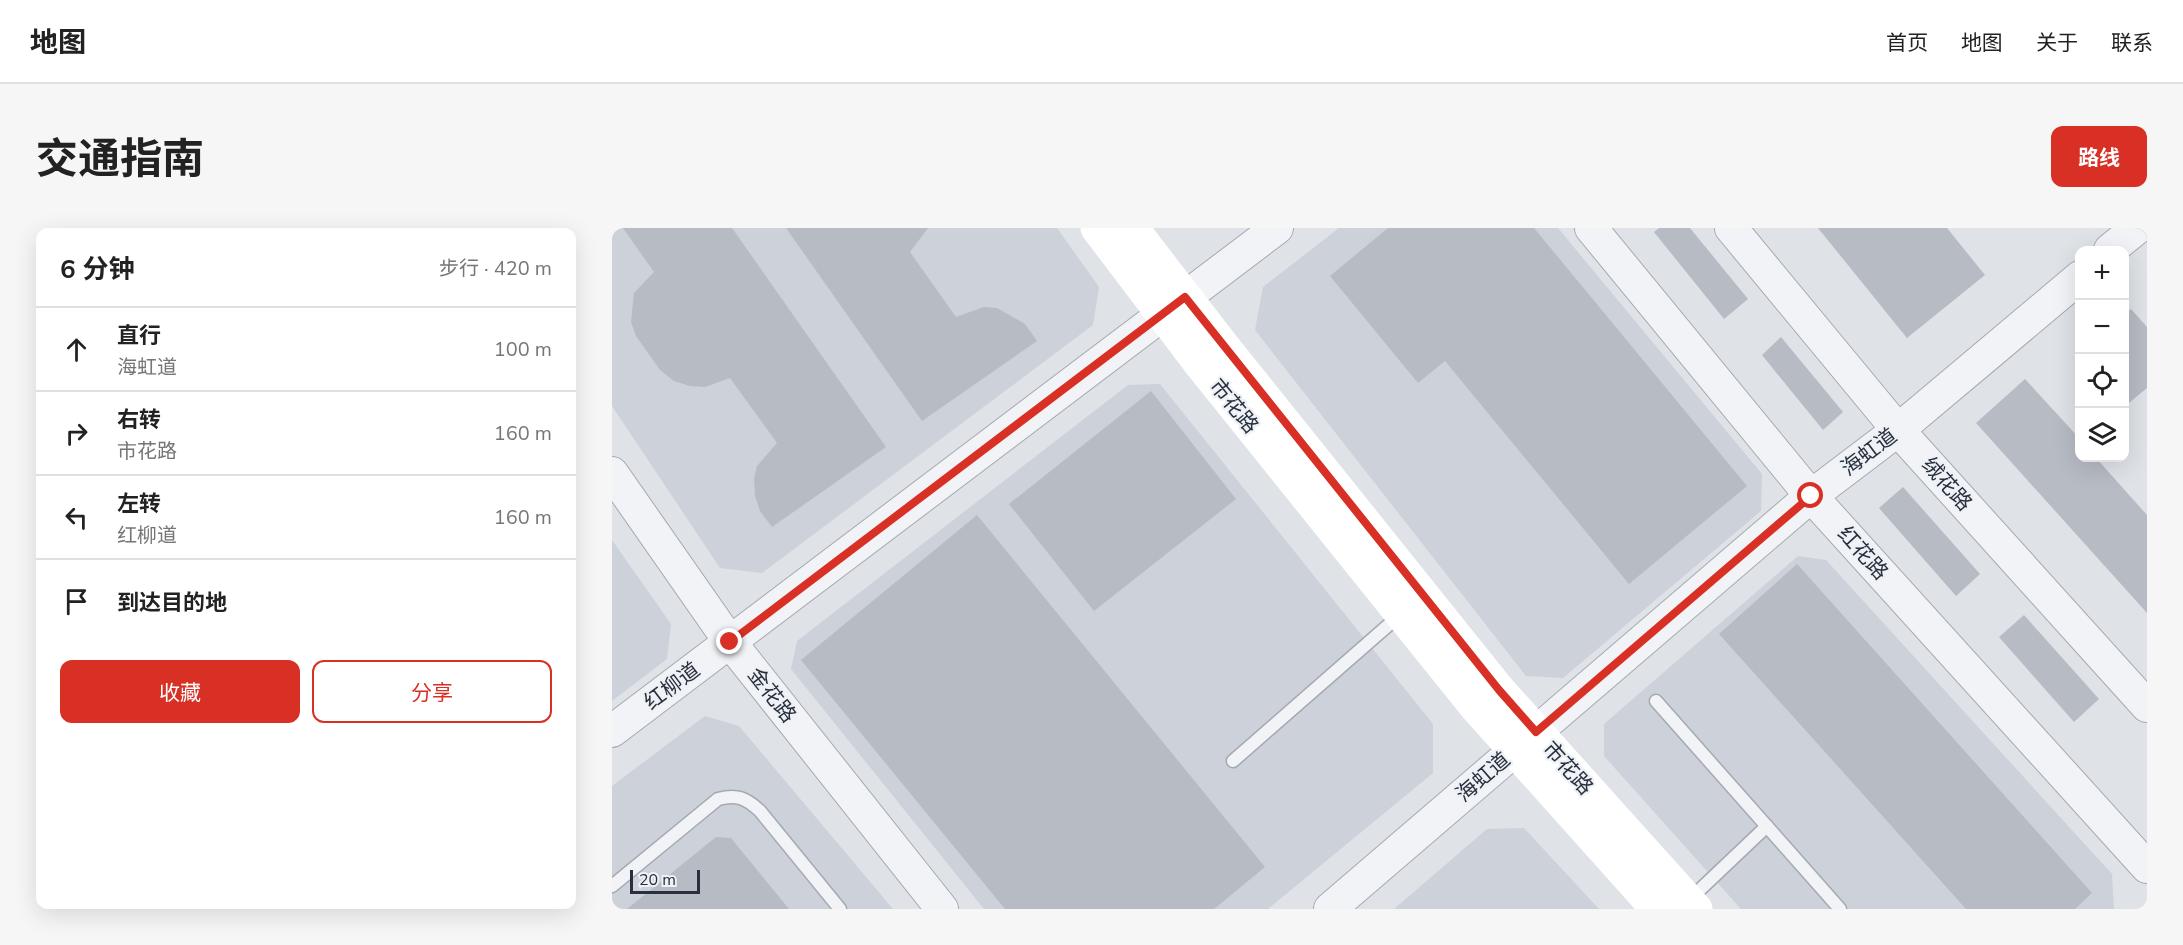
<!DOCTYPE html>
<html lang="zh">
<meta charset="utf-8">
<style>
:root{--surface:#fff;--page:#f6f6f6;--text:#222;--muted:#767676;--line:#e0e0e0;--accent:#d93025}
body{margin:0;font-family:"Nunito Sans","Noto Sans SC",sans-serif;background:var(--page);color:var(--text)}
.controls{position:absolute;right:18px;top:18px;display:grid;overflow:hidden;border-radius:12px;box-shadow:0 6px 24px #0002}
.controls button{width:54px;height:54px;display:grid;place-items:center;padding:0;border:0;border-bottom:2px solid var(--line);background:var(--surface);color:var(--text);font:30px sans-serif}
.scale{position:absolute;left:18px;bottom:15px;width:70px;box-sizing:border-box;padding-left:6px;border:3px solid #29303d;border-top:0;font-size:16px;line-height:21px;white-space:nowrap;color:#29303d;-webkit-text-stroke:4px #eef1f5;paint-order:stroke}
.stop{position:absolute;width:18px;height:18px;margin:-14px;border:4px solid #d93025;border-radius:50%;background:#fff}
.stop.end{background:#d93025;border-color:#fff;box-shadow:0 2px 6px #0008}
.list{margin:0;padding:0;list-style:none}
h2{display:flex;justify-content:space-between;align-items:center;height:78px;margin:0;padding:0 24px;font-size:26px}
h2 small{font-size:20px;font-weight:400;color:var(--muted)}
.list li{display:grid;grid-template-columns:39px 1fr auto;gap:18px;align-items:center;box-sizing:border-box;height:84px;padding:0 24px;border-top:2px solid var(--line)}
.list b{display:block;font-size:22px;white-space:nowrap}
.list p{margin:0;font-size:20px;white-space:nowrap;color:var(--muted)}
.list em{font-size:20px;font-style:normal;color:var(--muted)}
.actions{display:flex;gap:12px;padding:18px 24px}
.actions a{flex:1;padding:14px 0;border:2px solid var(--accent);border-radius:12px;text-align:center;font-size:21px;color:var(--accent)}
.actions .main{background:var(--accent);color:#fff}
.icon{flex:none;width:33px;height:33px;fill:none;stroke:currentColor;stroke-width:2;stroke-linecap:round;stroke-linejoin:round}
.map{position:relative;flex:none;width:1535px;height:681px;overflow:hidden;border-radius:12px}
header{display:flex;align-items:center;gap:36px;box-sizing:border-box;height:84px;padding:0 30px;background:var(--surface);border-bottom:2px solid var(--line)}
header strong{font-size:28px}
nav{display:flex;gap:33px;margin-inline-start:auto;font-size:21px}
.intro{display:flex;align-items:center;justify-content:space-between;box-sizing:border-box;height:144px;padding:0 36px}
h1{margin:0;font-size:42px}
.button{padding:15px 27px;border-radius:12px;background:var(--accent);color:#fff;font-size:21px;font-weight:700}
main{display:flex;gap:36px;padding:0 36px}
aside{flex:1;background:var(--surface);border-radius:12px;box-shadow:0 6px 24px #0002}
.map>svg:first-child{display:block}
.built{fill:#cdd1d9}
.building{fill:#b7bbc4}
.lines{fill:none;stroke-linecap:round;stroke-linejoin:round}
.service-casing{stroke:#a5a9b1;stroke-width:15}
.tertiary-casing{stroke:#a5a9b1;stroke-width:34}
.service{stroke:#f1f3f6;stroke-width:12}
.tertiary{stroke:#f1f3f6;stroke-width:32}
.secondary{stroke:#fff;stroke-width:33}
.route{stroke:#d93025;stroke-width:8}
.labels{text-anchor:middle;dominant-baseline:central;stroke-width:4.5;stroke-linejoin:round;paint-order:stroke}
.street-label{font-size:21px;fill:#29303d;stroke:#eef1f5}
</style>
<header>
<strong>地图</strong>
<nav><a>首页</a><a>地图</a><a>关于</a><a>联系</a></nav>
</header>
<div class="intro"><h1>交通指南</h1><a class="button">路线</a></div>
<main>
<aside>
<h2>6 分钟<small>步行 · 420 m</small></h2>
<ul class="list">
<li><svg class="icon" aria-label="ahead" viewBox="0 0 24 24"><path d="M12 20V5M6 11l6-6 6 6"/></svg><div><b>直行</b><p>海虹道</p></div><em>100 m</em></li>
<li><svg class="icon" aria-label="right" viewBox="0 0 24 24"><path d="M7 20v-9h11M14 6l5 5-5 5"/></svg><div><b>右转</b><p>市花路</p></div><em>160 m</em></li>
<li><svg class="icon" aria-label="left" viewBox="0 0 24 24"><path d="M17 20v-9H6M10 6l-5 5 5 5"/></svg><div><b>左转</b><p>红柳道</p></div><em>160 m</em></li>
<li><svg class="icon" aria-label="arrive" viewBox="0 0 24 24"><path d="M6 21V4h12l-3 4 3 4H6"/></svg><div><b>到达目的地</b></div></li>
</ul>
<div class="actions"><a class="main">收藏</a><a>分享</a></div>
</aside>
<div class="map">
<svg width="1535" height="681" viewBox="0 0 1535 681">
<rect width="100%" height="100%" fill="#dfe2e7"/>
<!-- built -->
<path class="built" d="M0,0H445L487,59L481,97L150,345L108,340L0,178Z
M727,0H946L1150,246L1149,283L951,450L914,448L643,102L651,59Z
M548,156L821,496V545L656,681H372L179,441L185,413L516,157Z
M0,312L59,396L55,431L0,473Z
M1186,328L1214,332L1500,646L1502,681H1129L992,528V496Z
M93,488L127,498L281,681H0V558Z
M912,600L987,681H782L875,601Z"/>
<!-- building -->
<path class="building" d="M11,0H120L274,219L160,299L148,283L143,268L142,251L145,238L165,215L118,150L93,159L78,158L62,153L48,142L24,108L19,94L22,65L42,44Z
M174,0H316L298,24L344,89L372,79L385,80L413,96L425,113L310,193Z
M776,0H922L1135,258L1017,356L833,133L806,155L718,48Z
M1047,0H1078L1136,71L1112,91L1042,4Z
M1206,0H1335L1373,47L1295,110Z
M1519,81L1535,99V160L1512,179V86Z
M1169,109L1231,184L1211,202L1150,127Z
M1413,151L1468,211V230H1484L1535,287V385L1364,195Z
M539,163L624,271L482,383L397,276Z
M1291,259L1368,346L1344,368L1267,280Z
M365,287L653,639L602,681H393L189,432Z
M1185,336L1480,665L1463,681H1354L1107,406Z
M1412,387L1487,471L1462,494L1387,409Z
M104,609L119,610L177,681H15Z"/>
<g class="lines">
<defs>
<path id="service" d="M1044,473L1228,681
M621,533L788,387
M0,658L106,571C125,566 134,570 148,583L228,681
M1077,672L1155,598"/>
<path id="tertiary" d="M979,0L1199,268L1535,639
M1119,0L1286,202L1535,478
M1498,22L1525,0
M0,245L118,414L330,681
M0,503L665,0
M718,681L1199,268L1286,202L1468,49"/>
</defs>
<!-- service casing -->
<use href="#service" class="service-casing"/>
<!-- tertiary casing -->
<use href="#tertiary" class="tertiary-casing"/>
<!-- service -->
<use href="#service" class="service"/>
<!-- tertiary -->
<use href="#tertiary" class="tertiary"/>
<!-- secondary -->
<path class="secondary" d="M485,0L589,137L863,478L1045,681
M520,0L612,119L887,462L1084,681"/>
</g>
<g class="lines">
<!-- route -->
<path class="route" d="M118,414L573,69L887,462L924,504L1199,268"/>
</g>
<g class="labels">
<!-- street labels -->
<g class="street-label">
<text transform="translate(622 178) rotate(51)">市花路</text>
<text transform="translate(1257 224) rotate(-37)">海虹道</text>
<text transform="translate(1335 256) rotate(48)">绒花路</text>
<text transform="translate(1251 325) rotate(48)">红花路</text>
<text transform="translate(60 458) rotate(-37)">红柳道</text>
<text transform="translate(160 467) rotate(52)">金花路</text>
<text transform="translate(956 540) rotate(48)">市花路</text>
<text transform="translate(871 549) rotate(-41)">海虹道</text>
</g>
</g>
</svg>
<div class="controls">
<button>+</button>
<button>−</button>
<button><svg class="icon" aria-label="locate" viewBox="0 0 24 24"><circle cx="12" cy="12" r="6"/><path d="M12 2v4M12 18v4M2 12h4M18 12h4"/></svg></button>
<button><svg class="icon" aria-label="layers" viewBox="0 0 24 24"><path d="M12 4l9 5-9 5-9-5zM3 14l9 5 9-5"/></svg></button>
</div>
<div class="scale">20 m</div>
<div class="stop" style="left:1199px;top:268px"></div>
<div class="stop end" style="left:118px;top:414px"></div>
</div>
</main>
